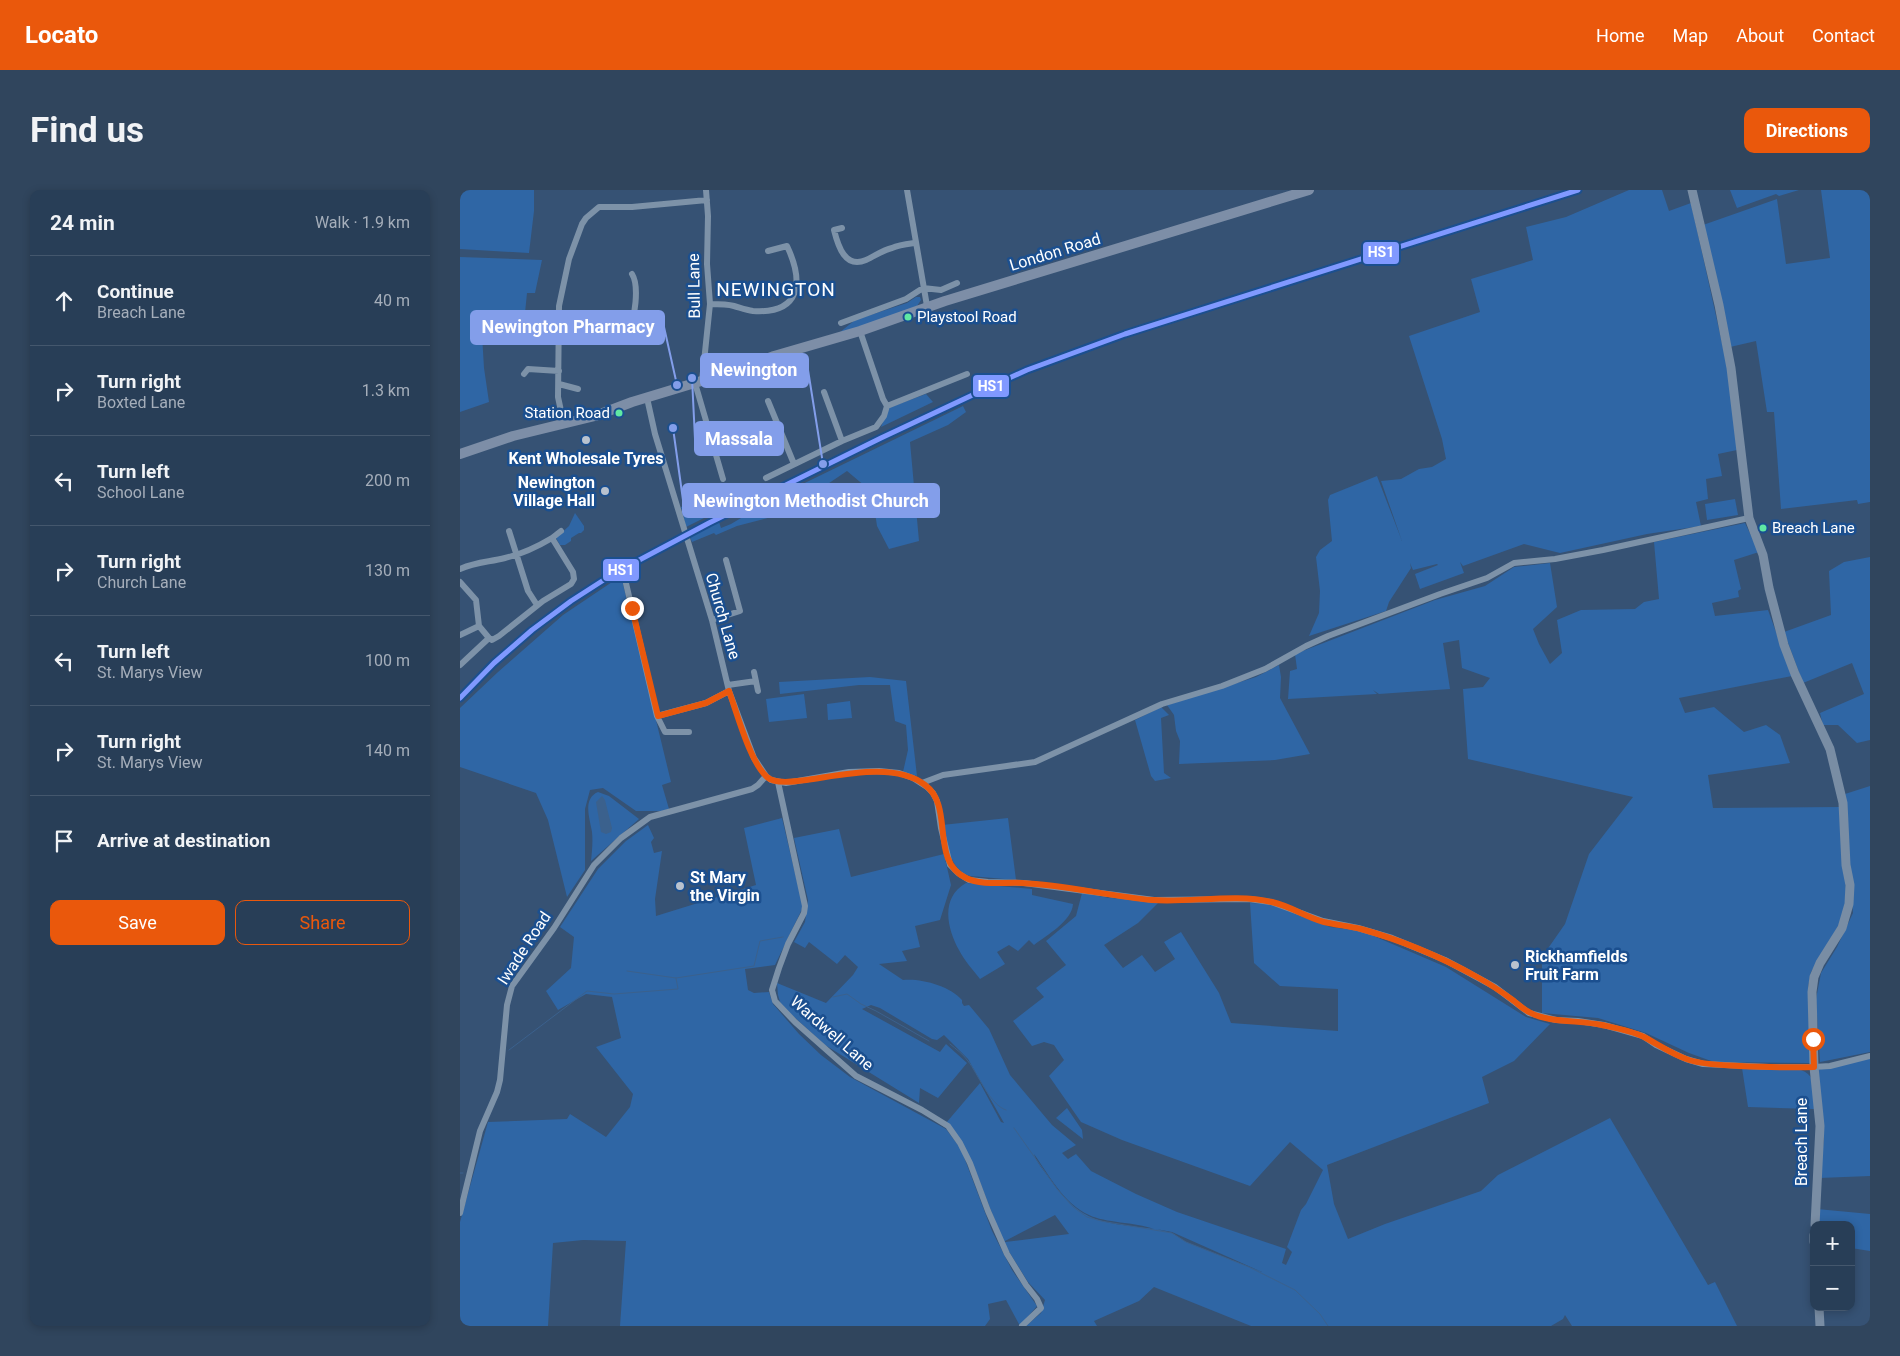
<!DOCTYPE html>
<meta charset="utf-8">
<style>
:root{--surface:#283e57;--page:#30455d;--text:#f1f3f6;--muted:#a5aeba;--line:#44576d;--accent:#ea580c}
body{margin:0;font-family:Roboto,sans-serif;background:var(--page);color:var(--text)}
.controls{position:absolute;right:15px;bottom:15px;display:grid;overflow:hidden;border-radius:10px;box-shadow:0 2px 8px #0003}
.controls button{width:45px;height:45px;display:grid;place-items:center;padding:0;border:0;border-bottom:1px solid var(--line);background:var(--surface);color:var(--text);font:25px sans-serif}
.stop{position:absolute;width:15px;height:15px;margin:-11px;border:4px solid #ea580c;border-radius:50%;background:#fff}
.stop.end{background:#ea580c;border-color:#fff;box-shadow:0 1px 5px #0008}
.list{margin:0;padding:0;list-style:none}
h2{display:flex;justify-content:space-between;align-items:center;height:65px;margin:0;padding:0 20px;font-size:21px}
h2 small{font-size:16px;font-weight:400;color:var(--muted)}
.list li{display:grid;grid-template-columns:32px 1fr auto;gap:15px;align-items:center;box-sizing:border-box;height:90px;padding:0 20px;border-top:1px solid var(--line)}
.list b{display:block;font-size:19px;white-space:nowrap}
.list p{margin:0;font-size:16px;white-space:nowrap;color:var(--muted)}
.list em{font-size:16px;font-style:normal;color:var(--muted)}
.actions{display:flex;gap:10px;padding:15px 20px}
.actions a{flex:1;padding:11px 0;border:1px solid var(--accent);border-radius:10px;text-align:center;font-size:18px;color:var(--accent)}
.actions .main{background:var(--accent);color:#fff}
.icon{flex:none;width:28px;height:28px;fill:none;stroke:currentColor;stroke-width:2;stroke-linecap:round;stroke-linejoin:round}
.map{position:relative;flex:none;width:1410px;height:1136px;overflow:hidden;border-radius:10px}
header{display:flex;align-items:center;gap:30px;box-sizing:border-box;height:70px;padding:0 25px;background:var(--accent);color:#fff}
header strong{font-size:24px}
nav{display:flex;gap:28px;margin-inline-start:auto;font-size:18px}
.intro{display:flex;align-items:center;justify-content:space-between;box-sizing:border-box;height:120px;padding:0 30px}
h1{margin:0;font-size:35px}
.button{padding:12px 22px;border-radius:10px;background:var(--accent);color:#fff;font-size:18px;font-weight:700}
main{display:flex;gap:30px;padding:0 30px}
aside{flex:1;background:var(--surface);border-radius:10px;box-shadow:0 2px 8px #0003}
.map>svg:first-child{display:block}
.green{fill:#2f66a5;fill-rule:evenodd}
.water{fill:#3b618d}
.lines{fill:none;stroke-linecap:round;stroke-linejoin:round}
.stream{stroke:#3b618d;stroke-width:1}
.street{stroke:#7d92a8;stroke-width:6}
.secondary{stroke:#798da4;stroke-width:9}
.primary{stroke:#7d8ea7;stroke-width:10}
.rail-1-casing{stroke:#1b4f8f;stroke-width:9}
.rail-1{stroke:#8099ff;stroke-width:5}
.route{stroke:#ea580c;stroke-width:6}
.bus-dot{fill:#60e9a3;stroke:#1b4f8f;stroke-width:2}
.poi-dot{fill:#b9c2ce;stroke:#1b4f8f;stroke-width:2}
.labels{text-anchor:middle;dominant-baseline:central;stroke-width:5;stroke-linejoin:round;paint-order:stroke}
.bus-label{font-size:15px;fill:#fff;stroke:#1b4f8f;text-anchor:start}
.street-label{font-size:16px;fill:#fff;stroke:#1b4f8f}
.poi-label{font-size:16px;font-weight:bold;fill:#fff;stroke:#1b4f8f;text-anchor:start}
.quarter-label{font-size:19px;letter-spacing:1px;fill:#fff;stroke:#1b4f8f}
.leader{fill:none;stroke:#839eea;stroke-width:2}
.callout-dot{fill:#839eea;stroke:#1b4f8f;stroke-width:2}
.callout{fill:#839eea;stroke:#839eea;stroke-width:2}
.callout-label{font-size:18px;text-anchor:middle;font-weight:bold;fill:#fff}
.line-badge{stroke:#1b4f8f;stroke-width:2}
.badge-label{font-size:14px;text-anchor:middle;font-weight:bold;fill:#fff}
</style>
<header>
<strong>Locato</strong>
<nav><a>Home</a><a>Map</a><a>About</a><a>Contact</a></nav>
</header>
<div class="intro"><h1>Find us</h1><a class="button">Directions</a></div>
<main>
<aside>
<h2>24 min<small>Walk · 1.9 km</small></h2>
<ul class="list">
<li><svg class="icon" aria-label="ahead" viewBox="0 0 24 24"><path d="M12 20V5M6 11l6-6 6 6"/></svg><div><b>Continue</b><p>Breach Lane</p></div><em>40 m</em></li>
<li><svg class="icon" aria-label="right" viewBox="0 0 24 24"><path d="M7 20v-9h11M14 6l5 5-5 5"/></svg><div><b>Turn right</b><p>Boxted Lane</p></div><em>1.3 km</em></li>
<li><svg class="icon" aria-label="left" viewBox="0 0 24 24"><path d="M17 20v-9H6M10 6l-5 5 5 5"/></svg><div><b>Turn left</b><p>School Lane</p></div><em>200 m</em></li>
<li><svg class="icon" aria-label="right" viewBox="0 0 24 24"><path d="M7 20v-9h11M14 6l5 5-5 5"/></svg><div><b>Turn right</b><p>Church Lane</p></div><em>130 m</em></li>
<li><svg class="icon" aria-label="left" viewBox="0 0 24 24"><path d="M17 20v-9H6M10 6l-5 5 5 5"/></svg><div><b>Turn left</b><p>St. Marys View</p></div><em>100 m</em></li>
<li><svg class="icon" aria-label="right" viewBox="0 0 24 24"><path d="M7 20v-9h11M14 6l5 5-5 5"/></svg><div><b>Turn right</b><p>St. Marys View</p></div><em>140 m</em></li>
<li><svg class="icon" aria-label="arrive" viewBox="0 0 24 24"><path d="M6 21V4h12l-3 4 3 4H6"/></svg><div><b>Arrive at destination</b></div></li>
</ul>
<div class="actions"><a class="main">Save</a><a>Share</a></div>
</aside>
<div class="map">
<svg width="1410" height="1136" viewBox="0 0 1410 1136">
<rect width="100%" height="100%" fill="#365274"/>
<!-- green -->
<path class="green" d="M0,0H74V21L69,63L0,59Z
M1169,0H1202L1209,21L1231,13L1268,180L1277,260L1258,264L1262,286L1246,289L1248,309L1236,312L1241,336L1187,344L1100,363L1064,354L1003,376L1000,372L1004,383L960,399L955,384L978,375L977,374L953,380L950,373L951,378L929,412L926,421L849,446L859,423L860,401L856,367L860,360L872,351L868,310L870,305L917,286L942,351L921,291L941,289L959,279L972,277L986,269L982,249L949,146L1020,122L1011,89L1073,70L1066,37L1106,27Z
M1270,0H1339L1319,6L1316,4L1277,18Z
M1361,0H1410V312L1398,314L1397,310L1321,319L1314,222H1307L1296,151L1270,157L1243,35L1317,9L1326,74L1370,68Z
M0,67L82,70L75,103H67L64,133L21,128L24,178L29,212L0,222Z
M456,107H460L461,110L457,116L374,147L395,130L447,113Z
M466,204L473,212L421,237L428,218Z
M503,216L506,222L488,235L450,252L459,351L429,359L417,336L412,302L387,281L323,324L277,336L256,345L254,343L232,352L229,345L259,332L261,338L271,334L318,306Z
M246,295L256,322L226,337L221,317L239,312L235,298Z
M1275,309L1278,325L1247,330L1245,314Z
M115,323L124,336V340L121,343H119L111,348V351L105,355H100L96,348L109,336Z
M1285,333L1299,362L1274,370L1281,399L1278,401L1279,407L1252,413L1255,426L1308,420L1332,486L1219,508L1225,523L1254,517L1284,542L1306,535L1320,545L1330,573L1248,585L1253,618L1381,617L1386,700L1384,726L1351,782L1348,797L1350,873L1254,872L1229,863L1186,843L1138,828L1082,823V767L1105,734L1129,664L1173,607L1008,569L1003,499L1023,497L1030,488L1002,478L999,450L983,453L990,499L919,504L913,500L917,504L828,509L830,481L837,479L835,464L975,410L1025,396L1054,377L1090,373L1097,417L1073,439L1079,454L1090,474L1102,463L1097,430L1121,420L1175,419L1184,412L1199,409L1194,352Z
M1410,367V550L1397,553L1378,535H1363L1360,523L1404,504L1392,473L1343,493L1324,442L1371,425L1369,381L1384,372Z
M161,386L211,592L202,595L209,619L202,621H176L143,598L130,600L125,619V680L107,707L88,630L76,603L0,577V518L38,482L103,425Z
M819,475L821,487L820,508L850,564L815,570L719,574L720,551L716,541L714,525L707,515L796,487Z
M410,487L446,491L457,586L443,582L448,560L446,535L435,531L430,495H399L320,504L319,492Z
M344,504L347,528L309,532L306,509Z
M390,511L392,528L368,530L367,514Z
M701,517L709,525L701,528L704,583L711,588L695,591L691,586L675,530Z
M1410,596V862L1360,872L1356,809L1361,783L1377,757L1393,723L1385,604Z
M138,602L149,606L179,629L131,671C132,662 133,651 132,642C130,629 122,609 138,602Z
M322,628L343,717L315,775L285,779L288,800L294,803L309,802L313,814L339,844L361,865L390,887L486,939L501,959L532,1041L552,1080L577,1116L560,1136L546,1110L528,1114L530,1129L525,1136H160L166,1051L123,1050L93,1053L88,1136H0V1032L28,932L107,929L110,924L146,947L170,917L173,904L136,857L161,848L152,807L126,804L98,820L86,801L111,778L114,747L100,737L138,679L166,651L188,635L194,648L191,652L194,663L202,661L195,709L196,726L296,695L284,638Z
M548,628L556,690L510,686C489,679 487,654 482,635Z
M379,639L391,687L484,664L491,695L480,730L455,736L460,757L442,761L447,771L419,774L443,790C461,788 490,796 502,810V813L504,816L509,815L529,839L550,885L592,935L616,955L602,963L608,969L616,964L631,981L676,1004L717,1022L826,1059L822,1073L826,1075L832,1062L827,1057L841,1020L846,1014L863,980L830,952L790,996L662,950L621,932L589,886L604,870L594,855L584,852L572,856L553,831L584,807L576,798L606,775L586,751L616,726L622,703L649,708L700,711L678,733L644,755L663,778L682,765L695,782L715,769L704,752L721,742L759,803L771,833L878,841V799L820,796L794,773L790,713L809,714L870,737L902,741L986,777L1066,827L1090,834L1054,871L1022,887L1029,913L867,975L874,1014L888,1049L925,1034L1021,1001L1038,985L1150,928L1248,1095L1255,1092L1277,1136H1112L1105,1125L1103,1129L1091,1136H791L694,1097L679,1111L634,1131L637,1136H566L581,1123L585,1110L568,1092L543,1052L517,984L486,933L520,893L541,932L544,933L508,869L484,845L477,850L472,849L420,818L411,815L402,819L480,862L486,854L507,873L478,908L460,898L459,913L365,855L321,815L318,805L317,793L366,813L393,785L398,777L385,765L377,774L349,752L345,758L334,752L345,732L348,710L334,648ZM574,964C589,985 604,1014 629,1025C645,1033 675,1032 694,1039C643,1032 622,1035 590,989C585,982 576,972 574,964ZM595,1025L609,1044L545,1052V1051ZM696,1039L712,1042L802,1082L726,1052L712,1043Z
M506,693L572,699V705L613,714C612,731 587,745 574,755L569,750L558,761L549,755L537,762L545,774L520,789C513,780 504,770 499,760C487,738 480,708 506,693Z
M1410,868V986L1359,988L1364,949L1357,880Z
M1282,878L1341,880C1358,886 1354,903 1354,919L1288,917Z
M607,918L622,940L623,949L596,928Z
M1357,1019L1410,1024V1061L1391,1058V1035H1356Z"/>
<!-- water -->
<path class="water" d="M142,606L145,610L152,638L151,642L146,644L141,642L136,612Z"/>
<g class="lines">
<!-- stream -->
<path class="stream" d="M167,781L216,788L294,776L300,751L323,747
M373,807L387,804L401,814L416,821L469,851
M490,854C496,859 503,864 508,871C518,884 530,915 546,920
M49,860L127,801L154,804L218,799L216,788
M554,938L597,999L613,1017L627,1027L641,1031L712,1043L726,1052L789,1077L835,1100L860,1124L868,1136
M0,983H3"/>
<!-- street -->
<path class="street" d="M447,0L467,116
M382,38L374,40C378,56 385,79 406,70C415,66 423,60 432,58C439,55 448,54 455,53
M250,114C258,114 267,114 274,116C281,118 286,120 293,121C341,124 344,92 327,56L308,61
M98,128L161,141L167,140C176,130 179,95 172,84
M381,133L446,109L463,98L481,100L497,93
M64,184L68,179L99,181
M242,191L250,114L247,74L248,26L246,0
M235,193L263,289
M99,194L118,199
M364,202L382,251
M187,208L195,244L252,430L269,501L294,568L306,586L311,590L326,593L389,582L419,581L439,583L453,588L467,597L473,603L477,611L481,638L490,675L498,683L509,690L528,692L564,693L694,710L788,709L811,712L863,731L898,738L932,748L985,770L1035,797L1069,823L1096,830L1118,831L1144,835L1183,846L1196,855L1226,869L1243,874L1309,877H1354L1370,876L1410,866
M308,211L334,274
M427,216L507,184
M104,235L98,207L99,116L109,69L122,34L126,28L139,17H172L247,10
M306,288L382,251L416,237L424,226L427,216L423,209L400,141
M49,341L68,401L77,415
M92,348L101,341
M0,379C15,372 30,372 45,368C62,364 77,357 92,348L113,382L114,389L111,394L83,411L39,446L32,450L29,448
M165,389L197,526L246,513L269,501
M0,392L16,410L19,436L0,445
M252,430L280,421L266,370
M19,436L29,448
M0,475L29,448
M294,482L298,501
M268,495L296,491
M197,526L205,542H229
M318,592L345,716L344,723L328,754L319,778L312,800L315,811L335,832L396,886L462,920L488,936L500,953L510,973L528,1021L547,1064L566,1095L577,1109L581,1118L562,1136
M462,593L483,585L575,572L702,514L762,496L805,479L846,456L868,446L980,404L1027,388L1054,373L1095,369L1143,360L1289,328
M0,1023L20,941L37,902L40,890L47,815L52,796L94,738L134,675L161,648L190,627L292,599L298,595L306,586"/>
<!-- secondary -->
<path class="secondary" d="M1232,0L1259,115L1271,178L1289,328L1303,365L1309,398L1324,455L1335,484L1370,559L1383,613L1386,675L1390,695L1389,714L1382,738L1360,773L1354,787L1352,802L1354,877L1360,936L1355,1035
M1354,1045V1052
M1359,1117L1360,1136"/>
<!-- primary -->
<path class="primary" d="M0,264L53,246L135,226L172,212L271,182L314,166L400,141L485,111L849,0"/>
<defs>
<path id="rail-1" d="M0,508L34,473L72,440L111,411L153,384L249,333L421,248L536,194L567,180L665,144L1118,0"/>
</defs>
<!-- rail-1 casing -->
<use href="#rail-1" class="rail-1-casing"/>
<!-- rail-1 -->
<use href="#rail-1" class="rail-1"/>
</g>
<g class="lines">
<!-- route -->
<path class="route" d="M172,418L198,526L246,513L269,501C277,523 290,572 307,587C327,606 420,561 465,595C495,617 469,670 506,688C522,696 544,692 562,693C605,695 649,706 692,710C730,713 775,703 812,712C830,716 846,727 864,732C877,735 889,736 901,739C941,750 981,767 1017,787C1030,794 1042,802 1054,811C1059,815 1063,819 1069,822C1088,833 1120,830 1142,835C1156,838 1172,841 1184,847C1199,855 1213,865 1229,870C1245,875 1262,875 1279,876C1304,877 1329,878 1354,877L1353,849"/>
</g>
<!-- markers -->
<g class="bus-dot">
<circle cx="448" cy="127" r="4.5"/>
<circle cx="159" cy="223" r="4.5"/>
<circle cx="1303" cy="338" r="4.5"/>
</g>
<g class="poi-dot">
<circle cx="126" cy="250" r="5"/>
<circle cx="145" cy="301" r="5"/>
<circle cx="220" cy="696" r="5"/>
<circle cx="1055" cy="775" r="5"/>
</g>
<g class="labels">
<!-- bus labels -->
<g class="bus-label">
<text x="457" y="127">Playstool Road</text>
<text x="150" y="223" text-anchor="end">Station Road</text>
<text x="1312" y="338">Breach Lane</text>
</g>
<!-- street labels -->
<g class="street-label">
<text transform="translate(595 62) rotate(-17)">London Road</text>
<text transform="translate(234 96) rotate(-91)">Bull Lane</text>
<text transform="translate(263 426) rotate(74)">Church Lane</text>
<text transform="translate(64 758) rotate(-57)">Iwade Road</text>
<text transform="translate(372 843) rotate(41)">Wardwell Lane</text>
<text transform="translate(1341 952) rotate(-90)">Breach Lane</text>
</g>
<!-- poi labels -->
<g class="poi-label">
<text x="126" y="268" text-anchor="middle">Kent Wholesale Tyres</text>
<text x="135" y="292" text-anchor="end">Newington<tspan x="135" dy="18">Village Hall</tspan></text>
<text x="230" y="687">St Mary<tspan x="230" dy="18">the Virgin</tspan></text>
<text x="1065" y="766">Rickhamfields<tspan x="1065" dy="18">Fruit Farm</tspan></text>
</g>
<!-- quarter labels -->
<g class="quarter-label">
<text x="316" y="99">NEWINGTON</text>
</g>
</g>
<!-- callouts -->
<path class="leader" d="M217 195L204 137M363 274L348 180M232 188L235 249M213 238L223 310"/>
<g class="callout-dot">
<circle cx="217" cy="195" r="5"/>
<circle cx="363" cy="274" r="5"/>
<circle cx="232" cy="188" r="5"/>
<circle cx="213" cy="238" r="5"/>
</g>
<g class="callout">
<rect x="11" y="121" width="193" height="33" rx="5"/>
<rect x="241" y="164" width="107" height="33" rx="5"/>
<rect x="235" y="232" width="88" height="33" rx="5"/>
<rect x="223" y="294" width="256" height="33" rx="5"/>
</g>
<g class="callout-label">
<text x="108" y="143">Newington Pharmacy</text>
<text x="294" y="186">Newington</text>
<text x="279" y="255">Massala</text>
<text x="351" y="317">Newington Methodist Church</text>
</g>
<g class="line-badge">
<rect x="902" y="51" width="38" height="24" rx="5" fill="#8099ff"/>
<rect x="512" y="184" width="38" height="24" rx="5" fill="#8099ff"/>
<rect x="142" y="368" width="38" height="24" rx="5" fill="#8099ff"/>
</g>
<g class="badge-label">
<text x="921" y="67">HS1</text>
<text x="531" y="201">HS1</text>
<text x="161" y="385">HS1</text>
</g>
</svg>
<div class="controls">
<button>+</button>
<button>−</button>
</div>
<div class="stop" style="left:1353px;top:849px"></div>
<div class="stop end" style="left:172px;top:418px"></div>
</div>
</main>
